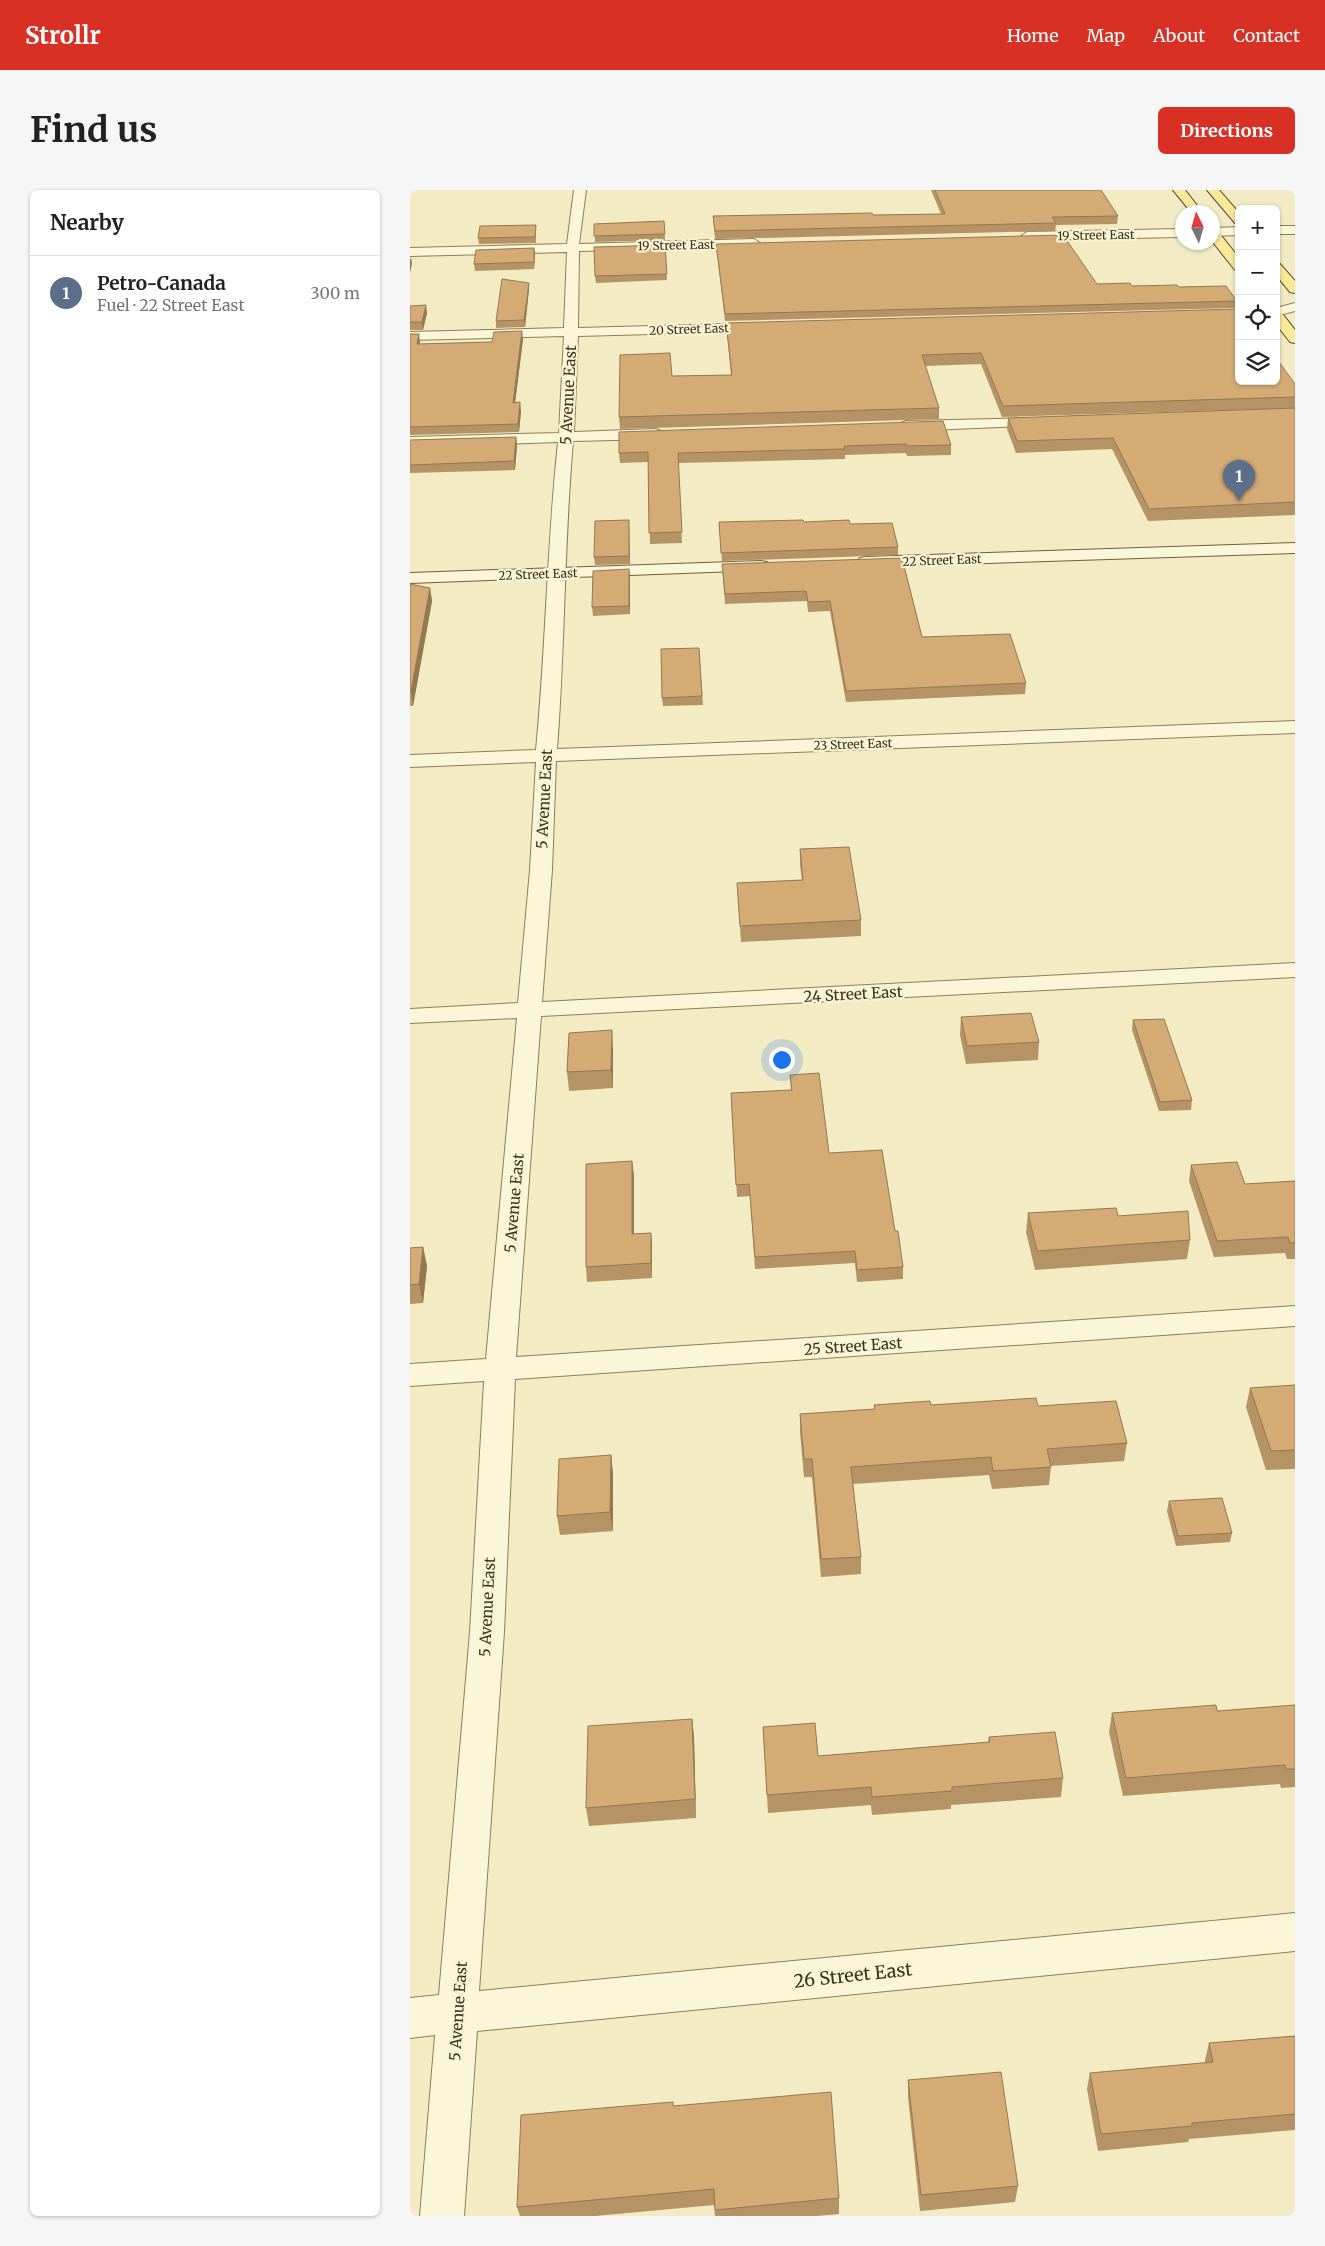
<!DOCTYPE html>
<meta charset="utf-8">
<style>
:root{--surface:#fff;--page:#f6f6f6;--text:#222;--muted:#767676;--line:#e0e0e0;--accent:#d93025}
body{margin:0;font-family:Merriweather,serif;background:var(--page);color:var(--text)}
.controls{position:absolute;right:15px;top:15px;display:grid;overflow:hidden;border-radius:8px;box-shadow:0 1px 4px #0004}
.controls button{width:45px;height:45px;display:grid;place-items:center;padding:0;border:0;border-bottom:1px solid var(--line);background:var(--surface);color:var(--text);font:25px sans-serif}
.compass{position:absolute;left:765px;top:15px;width:45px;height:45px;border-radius:50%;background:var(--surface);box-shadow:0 1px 4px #0004;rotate:355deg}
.you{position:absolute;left:371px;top:869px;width:18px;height:18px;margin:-12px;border:4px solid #fff;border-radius:50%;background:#1a73e8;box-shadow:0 0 0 8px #1a73e833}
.badge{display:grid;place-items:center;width:32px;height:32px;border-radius:50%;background:var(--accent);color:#fff;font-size:16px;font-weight:700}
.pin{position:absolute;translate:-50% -41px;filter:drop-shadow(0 1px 2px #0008)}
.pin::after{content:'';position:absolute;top:26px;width:18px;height:15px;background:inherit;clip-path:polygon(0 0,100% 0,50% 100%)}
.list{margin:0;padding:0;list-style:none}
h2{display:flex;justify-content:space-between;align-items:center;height:65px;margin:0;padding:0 20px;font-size:21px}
h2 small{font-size:16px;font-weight:400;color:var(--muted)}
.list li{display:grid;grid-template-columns:32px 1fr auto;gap:15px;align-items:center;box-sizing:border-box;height:75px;padding:0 20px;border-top:1px solid var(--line)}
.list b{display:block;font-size:19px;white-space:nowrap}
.list p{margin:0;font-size:16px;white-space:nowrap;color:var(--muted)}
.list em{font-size:16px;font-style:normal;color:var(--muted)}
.icon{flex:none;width:28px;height:28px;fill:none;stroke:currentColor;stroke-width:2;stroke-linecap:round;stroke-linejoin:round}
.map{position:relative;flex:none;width:885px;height:2026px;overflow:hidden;border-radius:8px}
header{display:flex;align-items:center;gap:30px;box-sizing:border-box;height:70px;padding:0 25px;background:var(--accent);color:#fff}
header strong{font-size:24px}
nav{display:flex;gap:28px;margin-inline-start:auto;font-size:18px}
.intro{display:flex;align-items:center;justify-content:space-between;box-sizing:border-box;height:120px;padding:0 30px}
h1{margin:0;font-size:35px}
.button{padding:12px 22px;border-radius:8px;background:var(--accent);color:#fff;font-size:18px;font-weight:700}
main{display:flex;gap:30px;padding:0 30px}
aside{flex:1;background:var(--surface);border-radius:8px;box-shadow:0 1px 4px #0004}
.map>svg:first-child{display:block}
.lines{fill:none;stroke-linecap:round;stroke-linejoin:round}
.street-casing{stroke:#8f7d58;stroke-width:2}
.secondary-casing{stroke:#715e3b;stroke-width:2}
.primary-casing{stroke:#5c4a2c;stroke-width:2}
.street{fill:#fcf6d8;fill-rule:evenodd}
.secondary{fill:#fcf6d8;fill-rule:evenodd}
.primary{fill:#f9e998;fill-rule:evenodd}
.wall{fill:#b69365}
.shaded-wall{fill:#947852}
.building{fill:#d4ab75;stroke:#947852}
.labels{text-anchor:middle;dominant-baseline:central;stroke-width:4.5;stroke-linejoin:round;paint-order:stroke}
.far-street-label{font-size:12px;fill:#3d321d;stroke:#f9f4d4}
.street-label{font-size:15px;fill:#3d321d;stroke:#f9f4d4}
.near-street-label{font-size:18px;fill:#3d321d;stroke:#f9f4d4}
</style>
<header>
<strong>Strollr</strong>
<nav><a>Home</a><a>Map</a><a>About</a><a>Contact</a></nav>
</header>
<div class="intro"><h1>Find us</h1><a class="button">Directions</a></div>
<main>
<aside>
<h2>Nearby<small></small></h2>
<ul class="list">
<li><span class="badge" style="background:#5c6f8a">1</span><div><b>Petro-Canada</b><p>Fuel · 22 Street East</p></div><em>300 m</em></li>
</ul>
</aside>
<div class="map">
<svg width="885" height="2026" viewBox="0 0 885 2026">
<rect width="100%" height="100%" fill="#f2ebc3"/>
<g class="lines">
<defs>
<path id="street" d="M164,0H176L169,54L344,49L350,53L344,57L169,61L168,138L353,133L360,137L353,141L168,146L164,242L246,239L251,241L254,244L251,247L246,249L163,251C154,354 155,457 147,559L885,531V543L146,571L142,680L132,812L885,773V787L131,826L106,1167L885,1116V1136L105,1189L94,1442L69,1801L885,1723V1761L67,1841L54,2026H10L25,1845L0,1848V1808L29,1805L60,1442L74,1191L0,1196V1174L76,1169L107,828L0,833V819L108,813L120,680L126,572L0,577V565L126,560C136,457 137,354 148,252L0,257V247L149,243L154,146L0,150V142L154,138L157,62L0,66V58L157,54Z
M866,36H885V44H866Z
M829,37V45L802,46V38Z
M772,39V47L617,50L611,46L617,42Z
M885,113V121L866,126V118Z
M636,228L641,229L643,232L641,235L496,241L491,239L488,236L491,233L496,231Z"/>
<path id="secondary" d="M885,353V363L456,377L450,376L447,372L450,368L456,367Z
M351,371L357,372L360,376L357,380L0,393V383Z"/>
<path id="primary" d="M763,0H775L792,22H781Z
M797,0H809L829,23V34L825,33Z
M802,39H806L829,68V81L825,80L802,51Z
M866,73L870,74L885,91V103L880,102L866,85Z
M866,121L871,122L885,140V153L880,152L866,134Z"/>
</defs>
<!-- street casing -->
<use href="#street" class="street-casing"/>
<!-- secondary casing -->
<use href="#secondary" class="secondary-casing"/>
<!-- primary casing -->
<use href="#primary" class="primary-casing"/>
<!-- street -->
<use href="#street" class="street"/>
<!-- secondary -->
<use href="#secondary" class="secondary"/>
<!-- primary -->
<use href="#primary" class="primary"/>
</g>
<!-- wall -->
<path class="wall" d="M521,0H691L708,26L707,34L646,35L645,41L305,49L303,26L463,25L531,24Z
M254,31L255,50L185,52L184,34Z
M126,41V53L69,54L68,48Z
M306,54L687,94L722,96L769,97L827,111L826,118L315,131Z
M255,55L257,90L186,93L185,86Z
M124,58L125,65L124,79L65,81L64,74Z
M119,93V99L115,137L86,138V131Z
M0,116L17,123L13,140H0Z
M316,133L885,194V218L592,227L571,174L515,176L529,218V229L210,239L209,227L262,186L321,185Z
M0,144L10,152V154L82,152L113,149L105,213L111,221L109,242L0,245Z
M885,218V325L738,331L702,259L606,263L597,239L598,228Z
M533,231L541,255V265L497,266L496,263L435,265V269L268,273L272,353L240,354L238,272L210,273L209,263Z
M106,247L107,255L105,280L0,283V250Z
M219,330L220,374L185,375L184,367Z
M309,332H394L440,334L488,357V365L312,371Z
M492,368L512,447L616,493L615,504L436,512L420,421L398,422L397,411L315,414L312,374Z
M219,379L220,424L183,426L182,417Z
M0,394L20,398L22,411L3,516H0Z
M289,458L293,515L253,516L252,508Z
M390,659L451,730V746L331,752L327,693L392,690L390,675Z
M551,827L629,852L628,870L556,874L550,845Z
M723,830L782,910L781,920L749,921L722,840Z
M203,859V898L159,901L157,882Z
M380,885L419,963L485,1041L493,1077V1089L447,1092L445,1073L345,1079L340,1006L327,1007L321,903L381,900Z
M222,971L224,986V1044L241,1043L242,1058V1088L177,1092L176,1077Z
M781,975L835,994L885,991V1069H877L875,1063L804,1067L779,991Z
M618,1023L780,1050L777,1069L625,1080L616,1042Z
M13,1057L17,1076L13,1113L0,1114V1058Z
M885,1195V1279L856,1280L836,1217L840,1198Z
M464,1215H521L628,1216L717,1253L714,1271L641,1276L639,1295L582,1299L579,1285L443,1294L451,1367V1384L411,1387L402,1287H394L390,1242V1224L464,1219Z
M201,1265L203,1284V1341L150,1345L147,1326Z
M759,1311L822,1343L820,1352L766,1356L757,1321Z
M885,1515V1597L871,1598L870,1594L713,1606L699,1542L702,1523L807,1521Z
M282,1529L284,1547L286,1628L179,1636L176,1618Z
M353,1537L408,1566L578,1552L579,1547L653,1588L651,1607L541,1615V1619L462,1625L461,1615L358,1623Z
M885,1846V1940L779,1949L778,1952L688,1961L677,1899L680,1883L795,1873V1870L799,1853Z
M498,1890L608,1996L605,2012L510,2021L498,1907Z
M263,1912V1916L429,2008V2024L407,2026H305L304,2015L185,2026H110L107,2017Z"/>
<!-- shaded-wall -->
<path class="shaded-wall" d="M124,58L125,65L124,79Z
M1,67L2,74L0,83V70Z
M119,93V99L115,137L114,130Z
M16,115L17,123L13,140L12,132Z
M112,141L113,149L104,221L103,213Z
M9,144L10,152L8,162L7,154Z
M110,212L111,221L109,242L108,234Z
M106,247L107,255L105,280L104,271Z
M219,330V338L220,374L219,366Z
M219,379L220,387V424L219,416Z
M20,398L22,411L3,516L1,501Z
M202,840L203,859V898L201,880Z
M222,971L224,986V1059L222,1044Z
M241,1043L242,1058V1088L241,1073Z
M13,1057L17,1076L13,1113L9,1094Z
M201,1265L203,1284V1341L200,1322Z
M282,1529L284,1547L286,1628L285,1609Z"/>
<!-- building -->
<path class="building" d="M525,0H691L708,26L642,27L646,33L305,41L303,26L462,23L463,25L535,24Z
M254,31L255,44L184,46V34Z
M126,35L125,47L68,48L70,36Z
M653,45L687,94L720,93L722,96L767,95L769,97L816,96L827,111L315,124L306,54Z
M255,55L257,84L185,86L184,57Z
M124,58V72L64,74L66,60Z
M92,89L119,93L114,130L86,131Z
M16,115L12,132H0V116Z
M829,119V191H866V168L885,194V207L593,216L571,163L512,165L529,218L209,227L210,165L260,163L262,186L322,185L316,133Z
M112,141L103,213L110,212L108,234L0,237V144H9L7,154L82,152L84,142Z
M885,218V312L739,319L703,248L607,251L598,228Z
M533,231L541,255L497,256L496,254L434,256L435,259L268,263L272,342L239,343L238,262L209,263V242Z
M106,247L104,271L0,275V250Z
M219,330V366L184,367L185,331Z
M393,330L394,332L439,330L440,334L482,333L488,357L311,363L309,332Z
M492,368L512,447L600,444L616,493L436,501L420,411L398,412L396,401L315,404L312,374Z
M219,379V416L182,417L183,381Z
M0,394L20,398L1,501H0Z
M289,458L292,506L252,508L251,459Z
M439,657L451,730L330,736L327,693L393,690L390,659Z
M621,823L629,852L557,856L551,827Z
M754,829L782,910L750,912L723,830Z
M202,840L201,880L157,882L159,843Z
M409,883L419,963L472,960L485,1041H488L493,1077L447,1080L445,1061L345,1067L339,994L326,995L321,903L382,900L380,885Z
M222,971V1044L241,1043V1073L176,1077V974Z
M827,972L835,994L885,991V1053H880L878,1047L807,1051L781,975Z
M706,1018L708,1026L778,1021L780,1050L627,1061L618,1023Z
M13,1057L9,1094L0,1095V1058Z
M885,1195V1260L861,1261L840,1198Z
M626,1208L628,1216L706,1211L717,1253L637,1259L641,1277L583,1281L581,1267L441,1277L451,1367L411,1369L402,1269H394L390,1224L465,1219L464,1215L520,1211L521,1215Z
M201,1265L200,1322L147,1326L149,1269Z
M812,1308L822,1343L768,1346L759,1311Z
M806,1515L807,1521L885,1515V1579H876L875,1575L716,1588L702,1523Z
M282,1529L285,1609L176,1618L178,1536Z
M405,1533L408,1566L580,1552L579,1547L645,1542L653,1588L542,1597V1601L462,1607L461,1597L357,1605L353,1537Z
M885,1846V1924L782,1933V1936L691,1944L680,1883L803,1872L799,1853Z
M591,1882L608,1996L511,2005L498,1890Z
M421,1902L429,2008L305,2020L304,1999L107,2017L111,1925L263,1912V1916Z"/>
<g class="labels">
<!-- far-street labels -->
<g class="far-street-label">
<text transform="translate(686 45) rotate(-1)">19 Street East</text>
<text transform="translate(266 55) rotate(-1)">19 Street East</text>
<text transform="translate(279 139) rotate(-2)">20 Street East</text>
<text transform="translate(532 370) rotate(-2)">22 Street East</text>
<text transform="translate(128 384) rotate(-2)">22 Street East</text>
<text transform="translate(443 554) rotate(-2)">23 Street East</text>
</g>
<!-- street labels -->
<g class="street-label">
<text transform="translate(158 205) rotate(-87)">5 Avenue East</text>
<text transform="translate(134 609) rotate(-87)">5 Avenue East</text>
<text transform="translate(443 804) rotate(-3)">24 Street East</text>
<text transform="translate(104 1013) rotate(-85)">5 Avenue East</text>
<text transform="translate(443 1156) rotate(-4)">25 Street East</text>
<text transform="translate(77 1417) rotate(-87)">5 Avenue East</text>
<text transform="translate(48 1821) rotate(-86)">5 Avenue East</text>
</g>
<!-- near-street labels -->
<g class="near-street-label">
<text transform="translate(443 1785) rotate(-6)">26 Street East</text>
</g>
</g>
</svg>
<div class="controls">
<button>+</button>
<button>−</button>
<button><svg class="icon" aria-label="locate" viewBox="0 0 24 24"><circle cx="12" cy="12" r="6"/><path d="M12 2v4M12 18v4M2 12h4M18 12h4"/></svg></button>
<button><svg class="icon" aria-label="layers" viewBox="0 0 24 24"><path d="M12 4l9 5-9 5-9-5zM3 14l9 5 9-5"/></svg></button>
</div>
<svg class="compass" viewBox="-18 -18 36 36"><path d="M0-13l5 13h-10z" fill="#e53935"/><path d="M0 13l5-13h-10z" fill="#767676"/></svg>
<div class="you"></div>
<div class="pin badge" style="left:829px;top:311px;background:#5c6f8a">1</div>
</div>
</main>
